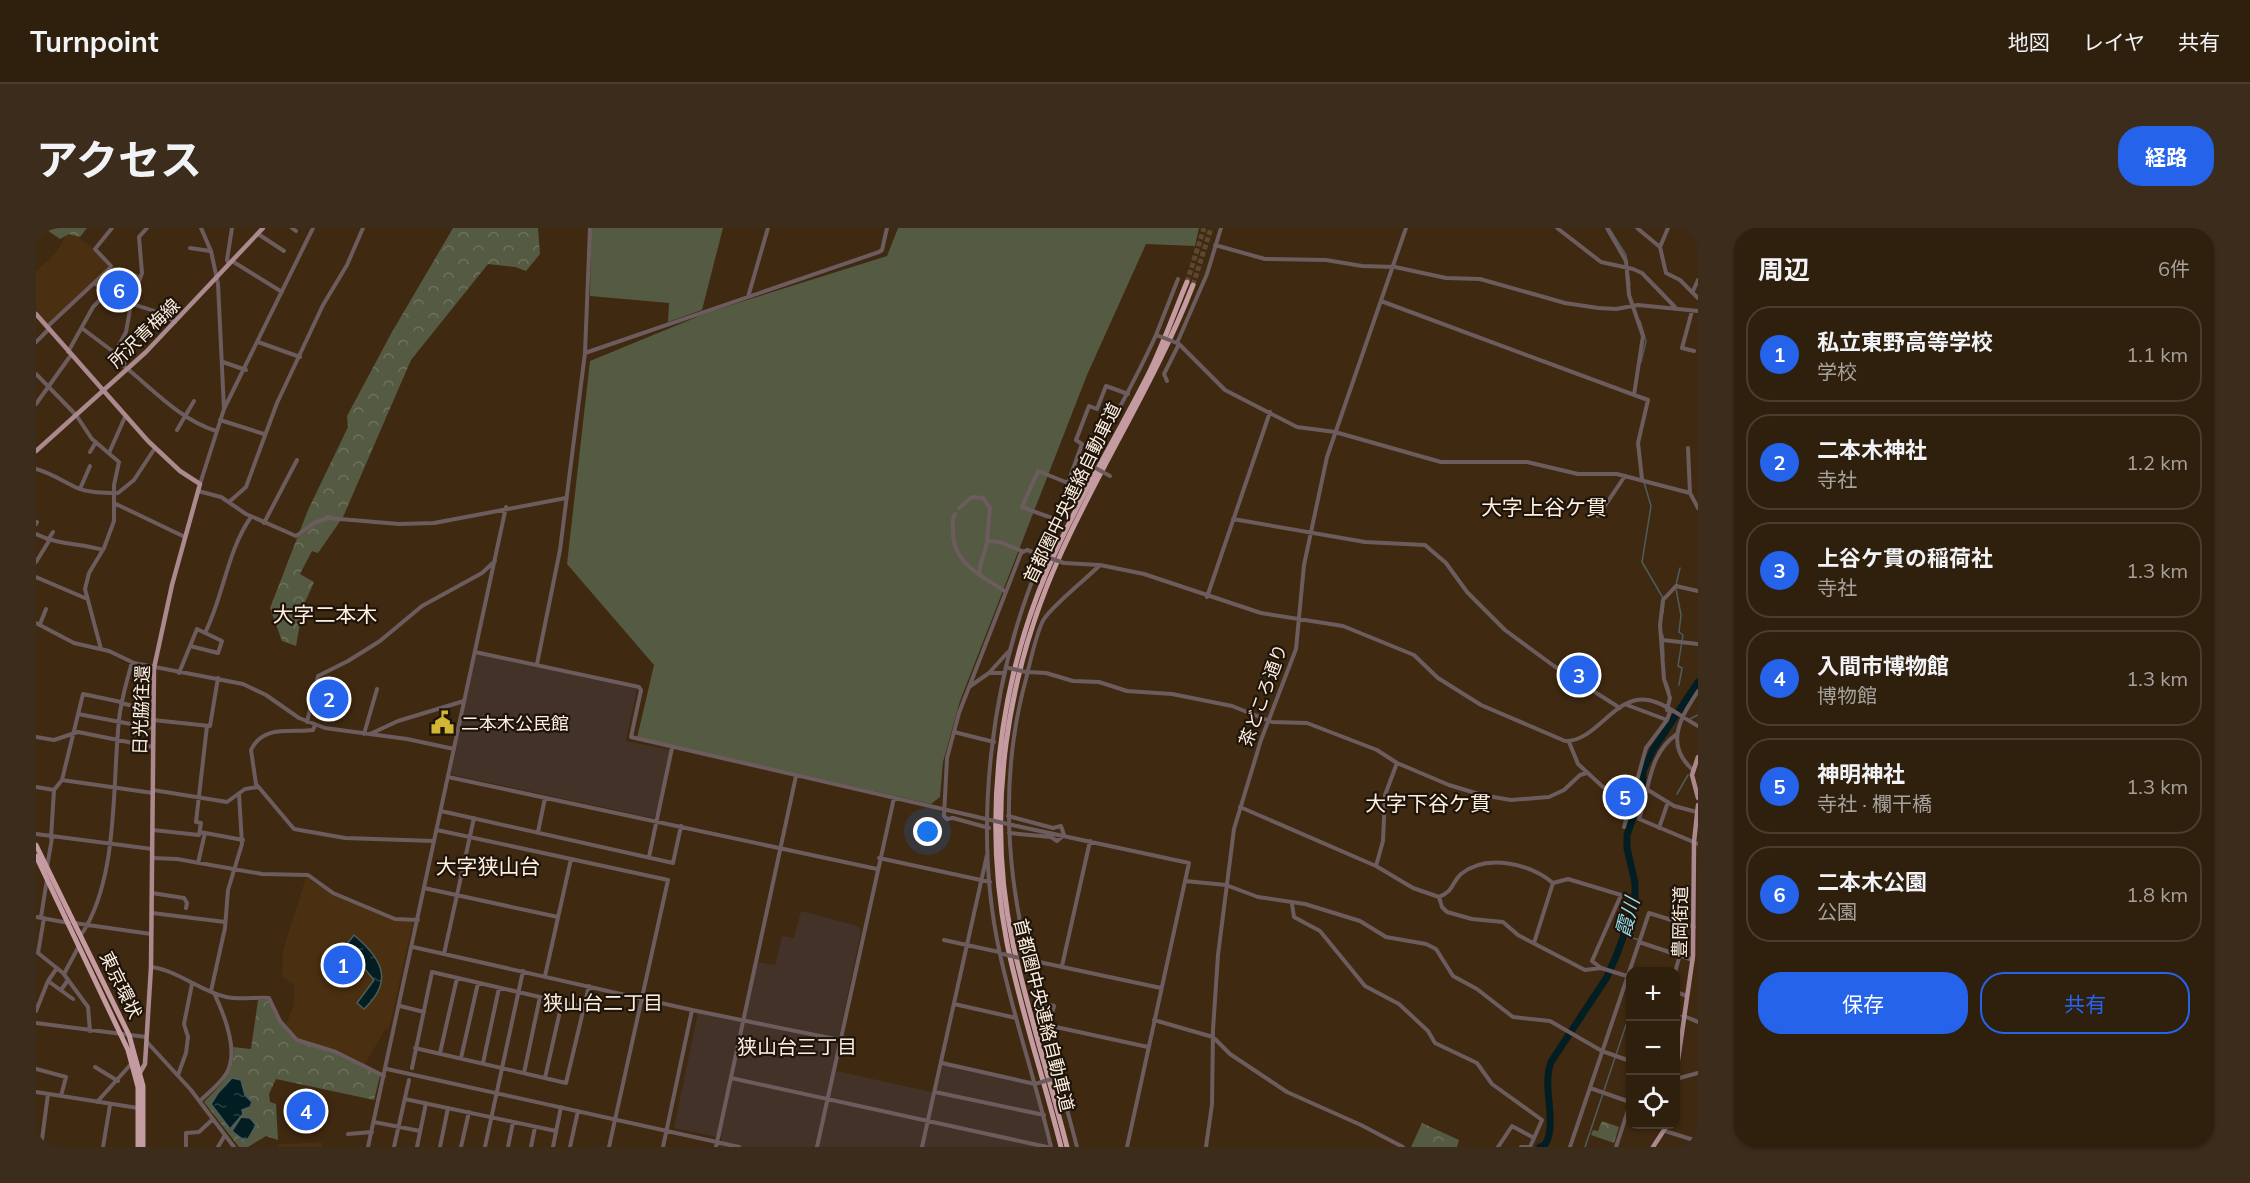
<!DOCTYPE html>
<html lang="ja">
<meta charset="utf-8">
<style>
:root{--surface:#2f1f0d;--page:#3b2c1b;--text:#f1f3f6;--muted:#a7a29d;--line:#4a3d2e;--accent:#2563eb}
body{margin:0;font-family:Mulish,"Noto Sans JP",sans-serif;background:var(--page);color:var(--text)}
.controls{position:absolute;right:18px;bottom:18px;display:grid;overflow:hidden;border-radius:12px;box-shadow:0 2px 4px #0004}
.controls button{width:54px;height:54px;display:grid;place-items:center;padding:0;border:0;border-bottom:2px solid var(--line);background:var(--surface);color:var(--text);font:30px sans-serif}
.you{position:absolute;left:892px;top:604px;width:21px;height:21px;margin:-15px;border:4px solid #fff;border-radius:50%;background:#1a73e8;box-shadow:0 0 0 9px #1a73e833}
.badge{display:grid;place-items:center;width:39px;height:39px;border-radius:50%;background:var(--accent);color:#fff;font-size:20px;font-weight:700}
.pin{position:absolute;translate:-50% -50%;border:3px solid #fff;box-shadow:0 2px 6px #0006}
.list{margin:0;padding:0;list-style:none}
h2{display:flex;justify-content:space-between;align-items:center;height:78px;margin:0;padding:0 24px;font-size:26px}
h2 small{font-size:20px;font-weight:400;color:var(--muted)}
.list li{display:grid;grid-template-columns:39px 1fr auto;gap:18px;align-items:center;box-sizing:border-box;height:96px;margin:0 12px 12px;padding:0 12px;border:2px solid var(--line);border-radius:24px}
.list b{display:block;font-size:22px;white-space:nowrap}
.list p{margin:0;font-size:20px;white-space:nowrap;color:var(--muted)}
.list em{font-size:20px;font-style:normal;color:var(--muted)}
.actions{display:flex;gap:12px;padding:18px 24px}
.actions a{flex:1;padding:14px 0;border:2px solid var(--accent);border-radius:24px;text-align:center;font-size:21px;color:var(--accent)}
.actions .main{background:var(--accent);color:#fff}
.icon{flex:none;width:33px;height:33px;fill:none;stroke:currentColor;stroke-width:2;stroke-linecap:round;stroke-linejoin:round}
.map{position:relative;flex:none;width:1662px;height:919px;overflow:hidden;border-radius:24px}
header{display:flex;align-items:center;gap:36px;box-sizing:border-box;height:84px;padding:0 30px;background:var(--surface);border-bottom:2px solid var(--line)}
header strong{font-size:28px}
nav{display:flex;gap:33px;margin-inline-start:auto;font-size:21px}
.intro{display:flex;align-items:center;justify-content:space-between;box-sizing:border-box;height:144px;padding:0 36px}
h1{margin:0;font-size:42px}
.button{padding:15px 27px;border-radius:24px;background:var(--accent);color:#fff;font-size:21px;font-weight:700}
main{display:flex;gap:36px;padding:0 36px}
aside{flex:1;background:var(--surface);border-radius:24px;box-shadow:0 2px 4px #0004}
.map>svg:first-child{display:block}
.built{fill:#4a2f10}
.industrial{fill:#423227}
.grass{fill:#555a42}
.forest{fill:url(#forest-crowns)}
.water{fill:url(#water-ripples);stroke:#4e5d5c;stroke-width:1.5}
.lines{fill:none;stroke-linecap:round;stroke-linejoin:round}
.stream{stroke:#4e5d5c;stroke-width:1.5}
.river{stroke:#021e23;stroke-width:7}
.highway-tunnel{stroke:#5c4730;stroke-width:5;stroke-dasharray:5 2.5;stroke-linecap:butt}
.minor{stroke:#6d5c5e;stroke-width:4}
.major{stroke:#ab898e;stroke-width:4.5}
.highway{stroke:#c49ba0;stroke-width:5}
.minor-bridge{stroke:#6d5c5e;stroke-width:4}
.labels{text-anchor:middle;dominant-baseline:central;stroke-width:4.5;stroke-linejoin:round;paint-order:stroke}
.street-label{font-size:18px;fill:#feefe1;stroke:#1e140a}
.poi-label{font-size:18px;fill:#feefe1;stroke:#1e140a;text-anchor:start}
.water-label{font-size:20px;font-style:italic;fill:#94daea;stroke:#1e140a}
.neighbourhood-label{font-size:20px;fill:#feefe1;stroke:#1e140a}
.quarter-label{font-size:21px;fill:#feefe1;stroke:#1e140a}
</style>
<header>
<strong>Turnpoint</strong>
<nav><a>地図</a><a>レイヤ</a><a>共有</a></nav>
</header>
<div class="intro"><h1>アクセス</h1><a class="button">経路</a></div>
<main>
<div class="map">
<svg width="1662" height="919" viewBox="0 0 1662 919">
<defs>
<pattern id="forest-crowns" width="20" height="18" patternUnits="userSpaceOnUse" patternTransform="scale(1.5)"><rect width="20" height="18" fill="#555a42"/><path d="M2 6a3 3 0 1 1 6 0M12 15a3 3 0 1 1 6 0" fill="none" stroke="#6e725d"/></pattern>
<pattern id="water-ripples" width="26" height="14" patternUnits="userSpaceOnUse" patternTransform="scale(1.5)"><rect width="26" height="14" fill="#021e23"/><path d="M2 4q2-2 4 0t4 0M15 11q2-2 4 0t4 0" fill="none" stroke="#283f43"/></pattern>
</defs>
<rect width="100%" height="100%" fill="#3f2911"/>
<!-- built -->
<path class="built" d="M33,2L57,20L73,40L11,97L0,81V43L20,25Z
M270,649L296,666L359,692L377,694L353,801L350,800L329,836L302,822L264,812L250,797L258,775V757L246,748L247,722Z
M286,914L285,919H240L244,916Z"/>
<!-- industrial -->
<path class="industrial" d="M440,425L601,461L590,513L634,522L620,587L617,590L417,547L415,544Z
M765,683L822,698L825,703L796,842L900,865L907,837L998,856L1014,919H684L686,910L638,900L662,784L707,793L720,734L739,737L746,708L758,710Z"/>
<!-- grass -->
<path class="grass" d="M555,0H687L666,82L632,94L633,75L554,68Z
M862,0H1163L1159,18L1110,16L1051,147L924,473L907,534L904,569L895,576L601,510L618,437L531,336L554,133L673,84L851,28Z"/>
<!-- forest -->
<path class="forest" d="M8,0H51L44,9L33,6L24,11Z
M417,0H502L504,26L490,43L479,39L452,36L375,132L307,289L282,325L276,323L264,346L278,354L267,379L260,418L246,413L234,380L272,282L312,199L311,188L356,104Z
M78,39L103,47L94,74L76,69L62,56Z
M222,772H235C252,815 257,811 298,824C314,830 329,840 344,848L338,872L240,851L233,866L234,874L240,876L242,912L230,908L212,919H203L168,874C185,856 200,845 197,819L215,821Z
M1566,893L1583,899L1578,915L1555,907L1557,902L1562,903Z
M1386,895L1423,912L1421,919H1375Z"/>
<!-- water -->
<path class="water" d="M318,707C345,730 359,752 328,781L321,775L338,752L320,730L307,721Z
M196,850L205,852L209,867L216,874L214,879L206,882L207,886L194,901L175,876L182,865Z
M205,889L214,890L220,897L212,911H206L196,903Z"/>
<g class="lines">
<!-- stream -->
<path class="stream" d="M1573,0L1590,27L1594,57
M1604,93L1610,113L1605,134
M1608,254L1615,278L1606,334L1627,370
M1640,357L1644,340
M1640,361L1645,387L1643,404L1647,407L1642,438L1646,440L1643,457
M1627,385L1628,375
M1627,407L1628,429
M1631,455L1634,464
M1654,491L1662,487
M1641,566L1652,547
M1588,707L1603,712
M1640,787L1646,788
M1640,816H1641
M1549,919L1594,785"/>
<!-- river -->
<path class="river" d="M1504,919L1508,918C1523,898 1505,860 1515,834L1571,749L1581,726L1599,676V655L1591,620V607L1606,564L1607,543L1617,522L1662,454"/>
<!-- highway-tunnel -->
<path class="highway-tunnel" d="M1151,54L1168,0
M1157,57L1175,0"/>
<!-- minor -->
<path class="minor" d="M111,0L103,9L106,45L95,76L90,104L79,125L88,131V138C118,162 143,191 180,203
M165,0L175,23L182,56L188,181
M256,0L260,3
M1521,0L1565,34L1597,41L1606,45L1639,79
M1571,0L1590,33L1593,67L1607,108L1598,167
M1601,0L1624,19L1630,45L1644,52L1662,70
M1650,0L1662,5
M222,6L248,23
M1179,17L1229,31L1290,32L1326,38L1359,39L1410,50L1444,51L1529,75L1562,80L1580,81L1602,77L1662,83
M1624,19L1632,0
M154,20L174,23
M196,33L246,64
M193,36L191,32L196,0
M60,56C83,80 114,75 139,94
M1657,63L1662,52
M712,69L732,0
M1345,73L1612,172L1602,215L1606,251
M1656,83L1646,120L1658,123
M11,99L73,41L75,38L59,21L76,0
M47,101L79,125
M1120,107L1142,51
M0,114L12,102
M222,114L264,129
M1141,115L1171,46L1185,0
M32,124L57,79L70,66
M549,125L843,24L846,22L851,0
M187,134L210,142
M0,146L40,187L56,211L83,234L78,257V293L68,320L53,345L49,361L65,421
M1131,153L1128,146L1143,116L1189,162L1261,199L1299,204L1405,234H1491L1542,246H1581L1654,265L1662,280
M0,176L35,127
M184,192L228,206
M141,202L158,173
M1652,220L1654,265
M54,224L60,214
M73,225L89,189
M0,241C15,245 26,253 39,259C52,265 68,265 82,265L98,252L119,220
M164,256L188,181L277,0
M44,261L54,238
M162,263L185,269L210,286L260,308L278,295L292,290L363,296L398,295L530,270
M193,274L210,259L241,175L287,77L311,37L327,0
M80,276L149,309
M923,280L936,269L947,270L954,280L951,313L964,314L986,323
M919,286C915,293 917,297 917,304C917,336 946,348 970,364
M1562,288L1589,248
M1197,291L1329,314L1389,317L1410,335L1431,364L1469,402L1518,438L1584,480
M1024,293L986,279L1002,243L1032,255L1046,216L1040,212L1053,178L1061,181L1070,158L1092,166
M228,295L261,232
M0,296L1,294
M0,306C22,317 44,315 67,322
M12,312L17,304
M0,334L13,313
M1028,335L1064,337L1108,346L1225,385L1307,398L1378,427L1402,450L1445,477L1529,513C1560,514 1579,466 1612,472C1629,475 1647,490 1662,498
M944,347C942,334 950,326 951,313
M0,349L49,370
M1171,369L1234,184
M0,395L38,415L73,423L98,435L207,456L230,467L263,490L289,500L371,511L418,521
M4,396L10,381
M169,405C188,367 191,323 215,289
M1626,412L1662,416
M439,424L603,459L605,462L595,509L950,591
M501,436L524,322L549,125L554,0
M992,444L1010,445L1037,453L1063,454L1091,463L1136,466L1196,478L1236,494L1271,495L1341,522L1361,535L1413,557L1446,567L1475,572L1513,569L1528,562L1544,547L1551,545
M143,445L161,401L186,413L182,425L154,418
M954,445H968
M933,459L953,445L972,424
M85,475L117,483
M1591,477L1631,492
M1631,482L1634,470L1628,451L1624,397L1627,372L1640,358L1662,363
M42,486L116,500
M117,492L174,498L182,450
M271,494L282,448L312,433L344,413L386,378L446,345L459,333
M279,497L277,502C256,505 227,496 215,522L220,556L258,601L309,610L398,613
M918,504L958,514
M328,506L341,461
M334,506L362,493L428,473
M1641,506C1612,526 1614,560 1603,591L1662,616
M0,509L18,512L42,504L117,519
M1533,514L1542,536L1567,559L1591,564L1612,562L1638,578L1661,584
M1656,541C1628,516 1645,489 1662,463
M412,549L841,641
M26,552L117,565
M0,559L18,562
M117,562L191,574L209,561L222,559
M1204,579L1340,638L1377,660L1403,669L1406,679L1411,684L1436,691L1467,694L1482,707L1549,742L1565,740L1594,749
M405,583L637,635L645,598
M972,588L1017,600L1025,598L1028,607
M976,597L1153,635L1091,919
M1588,599L1610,520L1631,492L1634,483
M953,600L917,590L911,591L908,588L911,530L923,485L985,325L991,322L1008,328
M1623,600L1632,574
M117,602L163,607L165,595L160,594L171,498
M401,602L632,652L573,919
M164,604L207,612
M502,604L509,570
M973,605L1015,609L1021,613L1028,607
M0,606L116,621
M15,610L18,562L26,552L47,466L85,474
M613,629L636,520
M116,630L141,631L226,646L272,647L297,665L359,691L382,692
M843,630L954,654
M162,635L169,605
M1340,638L1347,613L1349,567L1361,535
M11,639L16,610
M1149,653L1190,657L1222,669L1269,676L1324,693L1350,709L1390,716L1400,721L1417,748L1441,761L1477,789L1514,793L1566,823L1594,833
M388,660L522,689
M116,665L148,670L151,675L150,680
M1403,669C1419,662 1415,655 1425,646C1451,625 1494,636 1517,655L1532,651L1585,667L1556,733L1565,740
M1256,676L1258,689L1284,703L1329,758L1363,776L1392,803L1399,815L1441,835L1456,856L1506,892L1494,919
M116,685L189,694
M0,689L33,695
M5,689L11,651
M8,690L2,725L27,745L52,779L54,803
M38,695L115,706
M45,707C83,651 76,557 83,492C85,472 91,453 96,434
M908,712L963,724
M1603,714L1657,732
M1498,715L1517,655
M377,719L656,782L804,812
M408,726L438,590
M989,731L1125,760
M1026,738L1054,613
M115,739C141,742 164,763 190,769C204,772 219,769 233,770L244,793L261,812L300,824L348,848
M1639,744L1644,727
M28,746L43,718
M509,748L535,631
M12,753L37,771
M25,762L32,752
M175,763L189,700L192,662L206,616L203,566
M1640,764L1651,768
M1000,773L1018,778L1013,797
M918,776L980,790
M364,778L388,784
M0,783L12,753L21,740
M1648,788L1662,794
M1118,792L1177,809L1194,826L1251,864L1325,897L1367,919
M0,795L110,809
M1006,796L1112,819
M111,814L155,862L198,919
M379,820L530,855L553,758
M404,825L421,750
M425,830L442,755
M447,835L463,760
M906,835L999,856
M59,839L82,853
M376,840L396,744L547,779
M0,841L30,849L25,868
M351,841L703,919
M488,845L504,769
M142,847L150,825L152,809L148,796L156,756
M509,850L526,774
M695,850L1011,919
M1640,851L1662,845
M1554,860L1594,874
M0,864L102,880
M899,864L1008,887
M369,871L520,903
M164,873C172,865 184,856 190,846C204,824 188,786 178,765
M61,874L96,835
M338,894L384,903
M1629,903L1661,913
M312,906L336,904
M5,919L12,866
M67,919L74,877
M150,919V905L163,904L177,891
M182,919L189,907
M332,919L470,279
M358,919L373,852
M381,919L390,875
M404,919L412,880
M425,919L433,884
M449,919L487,743
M472,919L477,894
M495,919L499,899
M517,919L525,879
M534,919L542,883
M627,919L656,782
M680,919L760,548
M781,919L858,570
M886,919L951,627
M1015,919C1000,854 978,791 964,726C936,600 955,447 1006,329C1039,253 1086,183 1120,107L1123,108
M1041,919C1000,759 944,619 990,451C993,438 1002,400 1008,391C1018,376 1049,352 1064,337
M1170,919L1176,876L1177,802L1182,727L1198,601L1225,512L1260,421L1268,337L1291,229L1370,0
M1462,919L1476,898L1498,910
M1485,919H1493
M1534,919L1613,685L1658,699
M1580,919L1594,876"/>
<!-- major -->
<path class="major" d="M0,86L112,213L144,243L164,256L136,357L118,440L115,739L109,836L102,848
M0,223L110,124L227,0
M1662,529L1656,547L1662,570
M1640,846L1657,728L1658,614L1662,577
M1617,919L1632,896"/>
<!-- highway -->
<path class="highway" d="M0,617L93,807L107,858V919
M0,628L92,822L102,859V919
M1025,919C1008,851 985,784 971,715C947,591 962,459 1011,343C1040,275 1079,212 1112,147C1127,117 1138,85 1151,54
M1031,919C1014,851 992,784 977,716C949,585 970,444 1026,323C1067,233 1121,150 1157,57"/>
<!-- minor-bridge -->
<path class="minor-bridge" d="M1123,108L1141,115
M1056,238L1074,248
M1011,329L1028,335
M973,440L990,444
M950,591L976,597
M967,726L988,731
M999,856L1022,849"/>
</g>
<!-- icons -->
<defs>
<symbol id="civic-bare" viewBox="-9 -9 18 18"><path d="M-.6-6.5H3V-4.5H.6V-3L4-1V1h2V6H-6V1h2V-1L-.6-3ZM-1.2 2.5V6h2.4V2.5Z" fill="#d4b635" stroke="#1e140a" stroke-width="2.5" paint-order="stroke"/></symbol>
</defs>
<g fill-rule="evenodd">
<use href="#civic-bare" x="390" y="478" width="33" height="33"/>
</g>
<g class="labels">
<!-- street labels -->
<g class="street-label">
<text transform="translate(108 105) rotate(-44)">所沢青梅線</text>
<text transform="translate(1036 265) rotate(-64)">首都圏中央連絡自動車道</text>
<text transform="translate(1227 467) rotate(-70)">茶どころ通り</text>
<text transform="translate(105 482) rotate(-88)">日光脇往還</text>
<text transform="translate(1644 694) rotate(-89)">豊岡街道</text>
<text transform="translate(85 757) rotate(64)">東京環状</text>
<text transform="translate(1008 787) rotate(76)">首都圏中央連絡自動車道</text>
</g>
<!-- poi labels -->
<g class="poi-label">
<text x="425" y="495">二本木公民館</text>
</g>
<!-- water labels -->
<g class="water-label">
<text transform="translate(1591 689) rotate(-75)">霞川</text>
</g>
<!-- neighbourhood labels -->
<g class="neighbourhood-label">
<text x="567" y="774">狭山台二丁目</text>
<text x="761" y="818">狭山台三丁目</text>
</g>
<!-- quarter labels -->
<g class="quarter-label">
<text x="1508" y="279">大字上谷ケ貫</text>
<text x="289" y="386">大字二本木</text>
<text x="1392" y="575">大字下谷ケ貫</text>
<text x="452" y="638">大字狭山台</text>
</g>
</g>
</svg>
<div class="controls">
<button>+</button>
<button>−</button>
<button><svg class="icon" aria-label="locate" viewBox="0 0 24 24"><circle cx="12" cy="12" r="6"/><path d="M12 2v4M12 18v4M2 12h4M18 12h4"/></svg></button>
</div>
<div class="you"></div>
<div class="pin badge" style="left:307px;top:737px">1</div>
<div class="pin badge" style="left:293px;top:471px">2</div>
<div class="pin badge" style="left:1543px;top:447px">3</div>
<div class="pin badge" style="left:270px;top:883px">4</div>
<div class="pin badge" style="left:1589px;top:569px">5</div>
<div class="pin badge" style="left:83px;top:62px">6</div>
</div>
<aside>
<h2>周辺<small>6件</small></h2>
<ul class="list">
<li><span class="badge">1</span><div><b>私立東野高等学校</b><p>学校</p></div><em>1.1 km</em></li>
<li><span class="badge">2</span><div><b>二本木神社</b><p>寺社</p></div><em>1.2 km</em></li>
<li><span class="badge">3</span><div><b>上谷ケ貫の稲荷社</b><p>寺社</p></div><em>1.3 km</em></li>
<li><span class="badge">4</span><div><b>入間市博物館</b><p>博物館</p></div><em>1.3 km</em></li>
<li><span class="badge">5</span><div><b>神明神社</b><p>寺社 · 欄干橋</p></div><em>1.3 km</em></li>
<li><span class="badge">6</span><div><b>二本木公園</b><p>公園</p></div><em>1.8 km</em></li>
</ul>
<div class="actions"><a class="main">保存</a><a>共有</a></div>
</aside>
</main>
